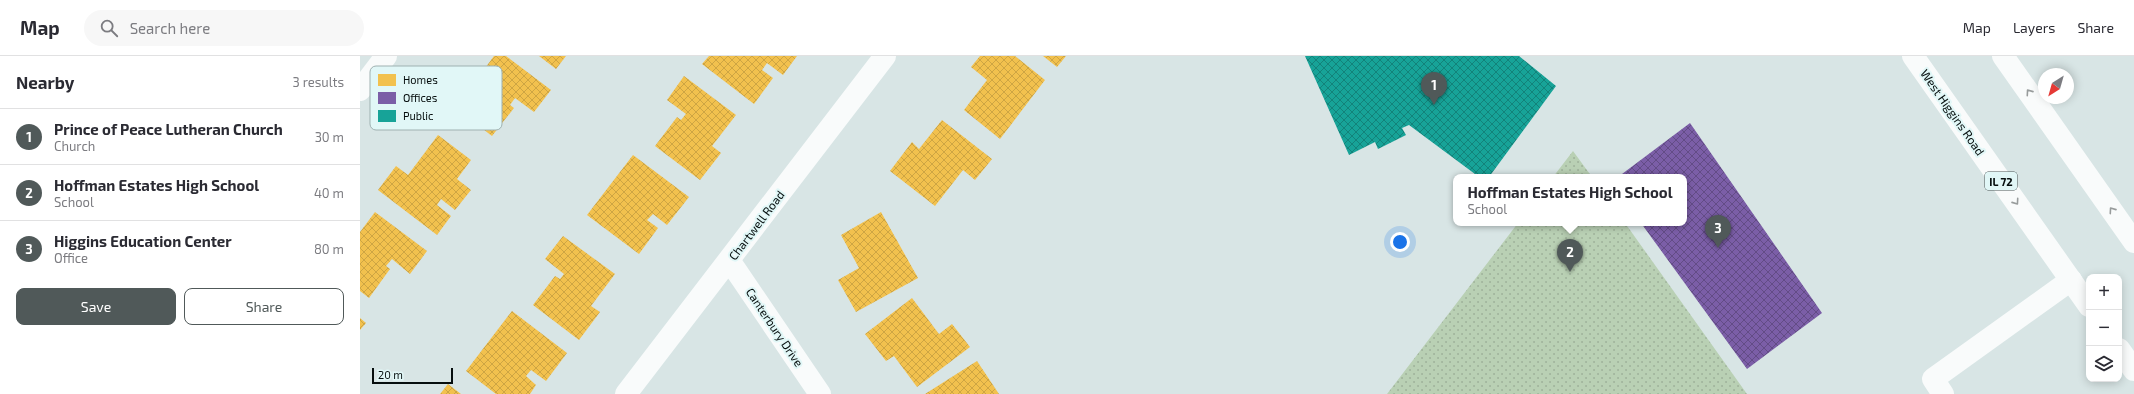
<!DOCTYPE html>
<meta charset="utf-8">
<style>
:root{--surface:#fff;--page:#f7f7f7;--text:#2b2b33;--muted:#7c7c81;--line:#e1e1e2;--accent:#505959}
body{margin:0;font-family:"Exo 2",sans-serif;background:var(--page);color:var(--text)}
.controls{position:absolute;right:12px;bottom:12px;display:grid;overflow:hidden;border-radius:8px;box-shadow:0 2px 10px #0003}
.controls button{width:36px;height:36px;display:grid;place-items:center;padding:0;border:0;border-bottom:1px solid var(--line);background:var(--surface);color:var(--text);font:20px sans-serif}
.compass{position:absolute;left:1678px;top:12px;width:36px;height:36px;border-radius:50%;background:var(--surface);box-shadow:0 2px 10px #0003;rotate:217deg}
.scale{position:absolute;left:12px;bottom:10px;width:81px;box-sizing:border-box;padding-left:4px;border:2px solid #060e0e;border-top:0;font-size:11px;line-height:14px;white-space:nowrap;color:#060e0e;-webkit-text-stroke:3px #e1f7f7;paint-order:stroke}
.you{position:absolute;left:1040px;top:186px;width:14px;height:14px;margin:-10px;border:3px solid #fff;border-radius:50%;background:#1a73e8;box-shadow:0 0 0 6px #1a73e833}
.badge{display:grid;place-items:center;width:26px;height:26px;border-radius:50%;background:var(--accent);color:#fff;font-size:13px;font-weight:700}
.pin{position:absolute;translate:-50% -33px;filter:drop-shadow(0 1px 2px #0008)}
.pin::after{content:'';position:absolute;top:21px;width:14px;height:12px;background:inherit;clip-path:polygon(0 0,100% 0,50% 100%)}
.popup{position:absolute;left:1093px;top:118px;width:234px;height:52px;box-sizing:border-box;display:grid;place-content:center;border-radius:8px;background:var(--surface);filter:drop-shadow(0 1px 3px #0005);font-size:13px;white-space:nowrap;color:var(--muted)}
.popup b{font-size:15px;color:var(--text)}
.popup::after{content:'';position:absolute;left:50%;top:100%;margin-left:-8px;border:8px solid transparent;border-top-color:var(--surface)}
.list{margin:0;padding:0;list-style:none}
h2{display:flex;justify-content:space-between;align-items:center;height:52px;margin:0;padding:0 16px;font-size:17px}
h2 small{font-size:13px;font-weight:400;color:var(--muted)}
.list li{display:grid;grid-template-columns:26px 1fr auto;gap:12px;align-items:center;box-sizing:border-box;height:56px;padding:0 16px;border-top:1px solid var(--line)}
.list b{display:block;font-size:15px;white-space:nowrap}
.list p{margin:0;font-size:13px;white-space:nowrap;color:var(--muted)}
.list em{font-size:13px;font-style:normal;color:var(--muted)}
.actions{display:flex;gap:8px;padding:12px 16px}
.actions a{flex:1;padding:9px 0;border:1px solid var(--accent);border-radius:8px;text-align:center;font-size:14px;color:var(--accent)}
.actions .main{background:var(--accent);color:#fff}
.icon{flex:none;width:22px;height:22px;fill:none;stroke:currentColor;stroke-width:2;stroke-linecap:round;stroke-linejoin:round}
.map{position:relative;flex:none;width:1774px;height:338px;overflow:hidden}
header{display:flex;align-items:center;gap:24px;box-sizing:border-box;height:56px;padding:0 20px;background:var(--surface);border-bottom:1px solid var(--line)}
header strong{font-size:19px}
nav{display:flex;gap:22px;margin-inline-start:auto;font-size:14px}
.search{width:280px;height:36px;background:var(--page);display:flex;align-items:center;gap:10px;box-sizing:border-box;padding:0 14px;border-radius:22px;color:var(--muted);font-size:15px}
main{display:flex}
aside{flex:1;background:var(--surface)}
.map>svg:first-child{display:block}
.park{fill:url(#park-dots)}
.homes{fill:url(#homes-cross-hatch)}
.offices{fill:url(#offices-cross-hatch)}
.public{fill:url(#public-cross-hatch)}
.lines{fill:none;stroke-linecap:round;stroke-linejoin:round}
.minor{stroke:#f9fbfb;stroke-width:22}
.major{stroke:#f9fbfb;stroke-width:22}
.oneway{stroke:#989c9c}
.labels{text-anchor:middle;dominant-baseline:central;stroke-width:4;stroke-linejoin:round;paint-order:stroke}
.shield{fill:#e1f7f7;stroke:#485454;stroke-width:1}
.shield-label{font-size:11px;font-weight:bold;fill:#060e0e}
.street-label{font-size:12px;fill:#060e0e;stroke:#e1f7f7}
.key{fill:#e1f7f7;stroke:#9fb1b1;stroke-width:1}
.key-label{font-size:11px;fill:#060e0e}
</style>
<header>
<strong>Map</strong>
<div class="search"><svg class="icon" aria-label="search" viewBox="0 0 24 24"><circle cx="10" cy="10" r="6"/><path d="M15 15l6 6"/></svg>Search here</div>
<nav><a>Map</a><a>Layers</a><a>Share</a></nav>
</header>
<main>
<aside>
<h2>Nearby<small>3 results</small></h2>
<ul class="list">
<li><span class="badge">1</span><div><b>Prince of Peace Lutheran Church</b><p>Church</p></div><em>30 m</em></li>
<li><span class="badge">2</span><div><b>Hoffman Estates High School</b><p>School</p></div><em>40 m</em></li>
<li><span class="badge">3</span><div><b>Higgins Education Center</b><p>Office</p></div><em>80 m</em></li>
</ul>
<div class="actions"><a class="main">Save</a><a>Share</a></div>
</aside>
<div class="map">
<svg width="1774" height="338" viewBox="0 0 1774 338">
<defs>
<pattern id="park-dots" width="8" height="8" patternUnits="userSpaceOnUse"><rect width="8" height="8" fill="#b9d0b4"/><path d="M2 2h.1M6 6h.1" fill="none" stroke="#9eb19a" stroke-width="1.8" stroke-linecap="round"/></pattern>
<pattern id="homes-cross-hatch" width="8" height="8" patternUnits="userSpaceOnUse"><rect width="8" height="8" fill="#f2c14e"/><path d="M0 0l8 8M0 8l8-8" fill="none" stroke="#cea543"/></pattern>
<pattern id="offices-cross-hatch" width="8" height="8" patternUnits="userSpaceOnUse"><rect width="8" height="8" fill="#7b5ea7"/><path d="M0 0l8 8M0 8l8-8" fill="none" stroke="#634c86"/></pattern>
<pattern id="public-cross-hatch" width="8" height="8" patternUnits="userSpaceOnUse"><rect width="8" height="8" fill="#17a398"/><path d="M0 0l8 8M0 8l8-8" fill="none" stroke="#13837a"/></pattern>
</defs>
<rect width="100%" height="100%" fill="#d8e5e5"/>
<!-- park -->
<path class="park" d="M1213,95L1232,121H1193Z
M1158,167H1265L1387,338H1027Z"/>
<!-- homes -->
<path class="homes" d="M134,0H146L191,34L174,56L155,42L150,49L154,52L132,80L86,45L108,16L117,23Z
M179,0H206L196,13Z
M349,0H437L423,19L407,7L402,14L413,22L394,48L342,8Z
M620,0H655L685,24L640,83L604,54L627,24L611,11Z
M683,0H706L697,11Z
M324,20L376,59L352,90L361,97L340,124L295,90L317,61L321,64L326,58L307,44Z
M582,64L632,103L615,124L603,114L575,150L530,115L552,86L559,93Z
M78,79L111,104L97,123L111,134L95,154L81,143L77,149L91,160L77,179L18,134L36,110L48,119Z
M273,99L329,141L307,169L293,158L287,164L298,172L279,198L227,159Z
M15,156L67,195L50,218L32,203L26,210L30,213L9,242L0,235V176Z
M521,156L558,222L496,256L478,224L499,212L481,179Z
M203,180L255,218L231,250L240,256L219,284L173,249L195,220L200,223L204,218L185,203Z
M552,242L579,278L592,268L610,291L557,331L534,300L526,305L505,278Z
M152,255L207,297L186,325L171,314L166,320L176,329L170,338H136L106,315Z
M0,262L6,267L0,274Z
M617,305L639,338H565Z
M88,328L101,338H80Z"/>
<!-- offices -->
<path class="offices" d="M1330,67L1462,257L1387,313L1281,167H1324V121H1258Z"/>
<!-- public -->
<path class="public" d="M945,0H1159L1196,30L1129,121H1119L1049,69L1042,72L1046,79L1018,93L1015,86L989,99Z"/>
<g class="lines">
<!-- minor -->
<path class="minor" d="M0,34L26,0
M369,204L460,338
M266,338L525,0
M1583,338L1573,323L1711,224"/>
<!-- major -->
<path class="major" d="M1553,0L1729,250
M1643,0L1774,186
M1759,293L1774,314"/>
</g>
<!-- one-way arrows -->
<defs><path id="oneway-chevron" d="M-2-3.5L2.5 0L-2 3.5" fill="none" stroke-width="1.6" stroke-linecap="round" stroke-linejoin="round"/></defs>
<g class="oneway">
<use href="#oneway-chevron" transform="translate(1669 36) rotate(-125)"/>
<use href="#oneway-chevron" transform="translate(1656 146) rotate(55)"/>
<use href="#oneway-chevron" transform="translate(1752 154) rotate(-125)"/>
</g>
<g class="labels">
<!-- shield labels -->
<rect class="shield" x="1625" y="116" width="32" height="18" rx="3"/>
<g class="shield-label">
<text x="1641" y="125">IL 72</text>
</g>
<!-- street labels -->
<g class="street-label">
<text transform="translate(1593 56) rotate(55)">West Higgins Road</text>
<text transform="translate(396 169) rotate(-53)">Chartwell Road</text>
<text transform="translate(415 271) rotate(56)">Canterbury Drive</text>
</g>
</g>
<!-- legend -->
<rect x="10" y="10" width="132" height="64" rx="6" class="key"/>
<rect x="18" y="18" width="18" height="12" fill="#f2c14e"/>
<rect x="18" y="36" width="18" height="12" fill="#7b5ea7"/>
<rect x="18" y="54" width="18" height="12" fill="#17a398"/>
<g class="key-label">
<text x="43" y="28">Homes</text>
<text x="43" y="46">Offices</text>
<text x="43" y="64">Public</text>
</g>
</svg>
<div class="controls">
<button>+</button>
<button>−</button>
<button><svg class="icon" aria-label="layers" viewBox="0 0 24 24"><path d="M12 4l9 5-9 5-9-5zM3 14l9 5 9-5"/></svg></button>
</div>
<svg class="compass" viewBox="-18 -18 36 36"><path d="M0-13l5 13h-10z" fill="#e53935"/><path d="M0 13l5-13h-10z" fill="#7c7c81"/></svg>
<div class="scale">20 m</div>
<div class="you"></div>
<div class="pin badge" style="left:1074px;top:49px">1</div>
<div class="pin badge" style="left:1210px;top:216px">2</div>
<div class="popup"><b>Hoffman Estates High School</b>School</div>
<div class="pin badge" style="left:1358px;top:192px">3</div>
</div>
</main>
